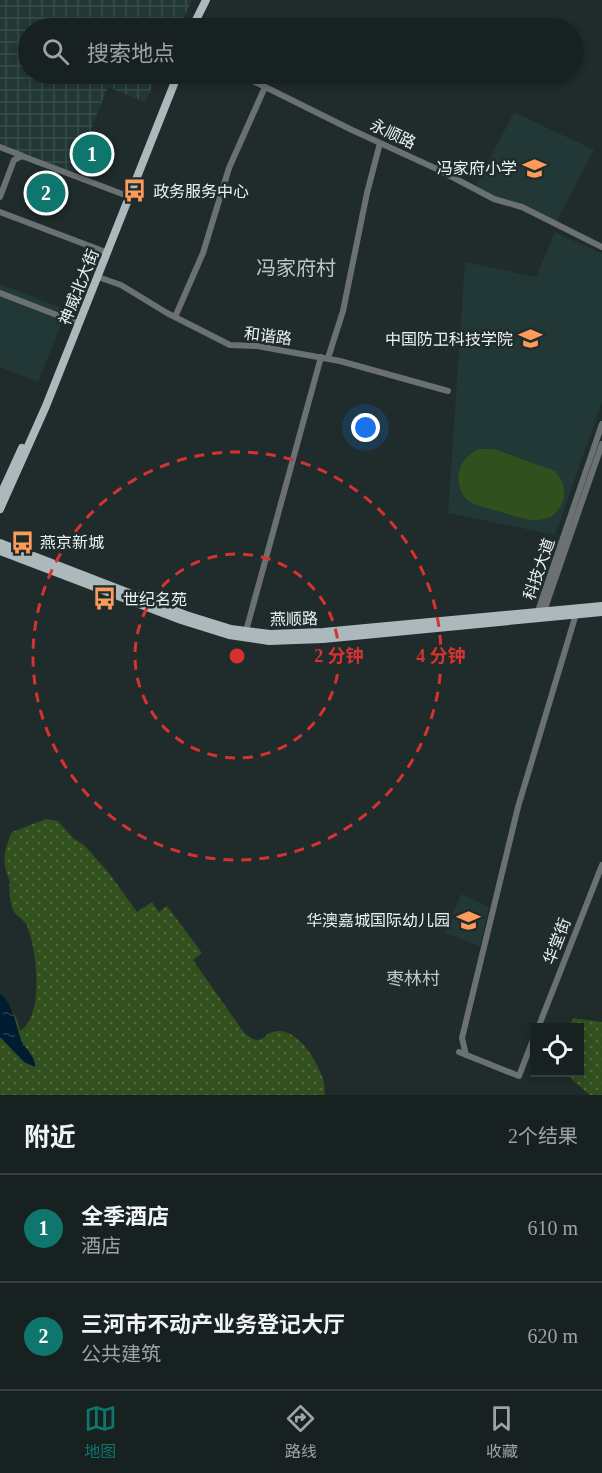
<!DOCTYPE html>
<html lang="zh">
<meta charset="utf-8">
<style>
:root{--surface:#172120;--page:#242e2d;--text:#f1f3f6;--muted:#9ea3a5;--line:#363e3e;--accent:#0f766e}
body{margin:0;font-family:"Times New Roman","Noto Sans SC",serif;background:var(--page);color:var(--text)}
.controls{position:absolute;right:18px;bottom:18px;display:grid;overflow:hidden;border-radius:0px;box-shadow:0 3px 9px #0003}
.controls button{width:54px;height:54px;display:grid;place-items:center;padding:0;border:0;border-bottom:2px solid var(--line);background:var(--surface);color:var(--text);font:30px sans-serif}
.you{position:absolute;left:366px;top:428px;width:21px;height:21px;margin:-15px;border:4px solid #fff;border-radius:50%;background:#1a73e8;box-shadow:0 0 0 9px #1a73e833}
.badge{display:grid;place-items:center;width:39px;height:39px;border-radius:50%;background:var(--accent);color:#fff;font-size:20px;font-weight:700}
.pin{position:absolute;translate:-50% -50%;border:3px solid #fff;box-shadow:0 2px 6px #0006}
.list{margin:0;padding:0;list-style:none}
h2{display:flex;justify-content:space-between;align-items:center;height:78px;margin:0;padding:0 24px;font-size:26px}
h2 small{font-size:20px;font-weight:400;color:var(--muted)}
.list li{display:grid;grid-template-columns:39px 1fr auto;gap:18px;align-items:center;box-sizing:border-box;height:108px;padding:0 24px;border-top:2px solid var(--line)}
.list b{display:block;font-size:22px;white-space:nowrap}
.list p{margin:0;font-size:20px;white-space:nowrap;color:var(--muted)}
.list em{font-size:20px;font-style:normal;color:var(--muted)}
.icon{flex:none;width:33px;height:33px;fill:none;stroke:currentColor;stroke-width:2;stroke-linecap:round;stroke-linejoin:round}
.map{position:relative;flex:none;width:602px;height:1095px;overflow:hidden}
.search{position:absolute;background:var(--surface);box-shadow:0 3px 9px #0003;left:18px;right:18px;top:18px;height:66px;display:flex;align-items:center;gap:15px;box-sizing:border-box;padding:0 21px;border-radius:33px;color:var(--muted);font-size:22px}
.sheet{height:294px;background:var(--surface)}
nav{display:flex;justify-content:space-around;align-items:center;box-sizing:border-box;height:84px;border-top:2px solid var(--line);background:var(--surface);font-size:16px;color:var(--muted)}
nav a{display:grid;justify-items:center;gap:3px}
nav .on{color:var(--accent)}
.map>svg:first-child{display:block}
.built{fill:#223836}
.industrial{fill:url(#industrial-grid)}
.grass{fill:url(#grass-dots)}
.garden{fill:#32501e}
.water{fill:url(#water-ripples)}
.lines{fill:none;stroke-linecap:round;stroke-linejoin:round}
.minor{stroke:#6b7173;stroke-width:6}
.major{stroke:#acb9bc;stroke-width:8}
.ring{fill:none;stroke:#d73232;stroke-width:3;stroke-dasharray:10 8}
.labels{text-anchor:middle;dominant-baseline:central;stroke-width:5;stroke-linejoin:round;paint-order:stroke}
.street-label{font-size:16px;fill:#ebf3f2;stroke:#1f2c2b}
.poi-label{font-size:16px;fill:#ebf3f2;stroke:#1f2c2b;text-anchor:end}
.neighbourhood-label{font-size:18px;fill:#b7c7c6;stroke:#1f2c2b}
.quarter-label{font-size:20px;fill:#b7c7c6;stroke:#1f2c2b}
.centre{fill:#d73232;stroke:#1f2c2b;stroke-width:3}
.ring-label{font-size:18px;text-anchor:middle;font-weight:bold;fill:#d73232;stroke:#1f2c2b;stroke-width:5;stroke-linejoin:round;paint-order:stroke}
</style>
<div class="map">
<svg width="602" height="1095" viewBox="0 0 602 1095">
<defs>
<pattern id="industrial-grid" width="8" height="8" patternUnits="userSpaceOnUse" patternTransform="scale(1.5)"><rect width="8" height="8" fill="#223836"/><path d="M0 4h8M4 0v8" fill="none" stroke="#384c4a"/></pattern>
<pattern id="grass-dots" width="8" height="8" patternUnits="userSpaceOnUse" patternTransform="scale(1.5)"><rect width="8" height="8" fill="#32501e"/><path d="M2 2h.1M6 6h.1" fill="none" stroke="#506a3f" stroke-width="1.8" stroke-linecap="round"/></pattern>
<pattern id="water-ripples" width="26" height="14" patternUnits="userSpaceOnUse" patternTransform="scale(1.5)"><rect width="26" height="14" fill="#001c32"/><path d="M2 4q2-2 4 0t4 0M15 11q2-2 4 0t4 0" fill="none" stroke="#253d50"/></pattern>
</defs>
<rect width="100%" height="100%" fill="#1f2c2b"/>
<!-- built -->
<path class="built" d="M514,112L594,150L556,222L493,196L476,186Z
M555,232L602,254V402L555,535L448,513L465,262L536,277Z
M0,284L67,310L38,382L0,367Z
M461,894L489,907L480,946L445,933Z"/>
<!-- industrial -->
<path class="industrial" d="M0,0H192L179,28H28V74H158L145,102L108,87L73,174L0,144Z"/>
<!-- grass -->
<path class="grass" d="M46,819L58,821L73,838L84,845L109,873L137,912L152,902L159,912L167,906L202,953L193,960L245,1034C265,1049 262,1031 278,1031C300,1031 315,1059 322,1076C325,1082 324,1089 325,1095H0V992L17,1019L20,1031C45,1016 37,946 26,924C23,919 15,915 13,910C11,906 8,887 10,882C1,862 4,850 12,832Z
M573,1018L602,1022V1095H590L570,1078L573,1073L580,1072V1028L569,1027Z"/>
<!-- garden -->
<path class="garden" d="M479,449H494L555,471C562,479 567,490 563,501C552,531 521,518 498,511C488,508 476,506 467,500C452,482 457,459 479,449Z"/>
<!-- water -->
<path class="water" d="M0,993C13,1005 15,1021 20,1037C23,1048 36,1055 35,1067L24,1062L0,1037Z"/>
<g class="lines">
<!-- minor -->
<path class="minor" d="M239,74L352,130L439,170L494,199L522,207L602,247
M0,147L23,156
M0,197L14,160L22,156L125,195
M0,212L103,251
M98,277L121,285L167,313L230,345L257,346L340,361L448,391
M0,293L75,322
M175,317L203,253L229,168L265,87
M328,358L343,311L367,193L380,143
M538,611L602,424
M543,614L602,444
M246,631L321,357
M538,1028L602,865
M459,1052L519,1076L534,1037
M466,1055L462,1038L518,807L576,614"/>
<!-- major -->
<path class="major" d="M192,28L206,0
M0,496L22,448
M0,509L46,406L178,74
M0,543L186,615L231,629L270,634L323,632L602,606
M0,551L181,620L229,635L269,641L323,639L602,612"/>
</g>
<!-- distance rings -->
<g class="ring">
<circle cx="237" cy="656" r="102"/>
<circle cx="237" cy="656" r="204"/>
</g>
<!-- icons -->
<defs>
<symbol id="school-bare" viewBox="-9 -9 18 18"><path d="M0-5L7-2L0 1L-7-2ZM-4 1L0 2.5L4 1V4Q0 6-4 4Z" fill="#fe9b59" stroke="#1f2c2b" stroke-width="2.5" paint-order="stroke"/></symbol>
<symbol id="bus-bare" viewBox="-9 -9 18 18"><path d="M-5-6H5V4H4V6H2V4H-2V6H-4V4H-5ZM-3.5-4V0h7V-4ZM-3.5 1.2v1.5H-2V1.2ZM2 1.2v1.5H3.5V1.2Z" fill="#fe9b59" stroke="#1f2c2b" stroke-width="2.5" paint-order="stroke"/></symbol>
<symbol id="university-bare" viewBox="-9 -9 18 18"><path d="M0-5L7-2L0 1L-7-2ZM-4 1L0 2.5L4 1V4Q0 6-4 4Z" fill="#fe9b59" stroke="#1f2c2b" stroke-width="2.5" paint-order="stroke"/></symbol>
</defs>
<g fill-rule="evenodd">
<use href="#school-bare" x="518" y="152" width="33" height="33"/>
<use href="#bus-bare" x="118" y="174" width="33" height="33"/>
<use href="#university-bare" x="514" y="322" width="33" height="33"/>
<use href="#bus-bare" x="6" y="526" width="33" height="33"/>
<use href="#bus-bare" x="88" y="582" width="33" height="33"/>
<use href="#school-bare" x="452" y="904" width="33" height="33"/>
</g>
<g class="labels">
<!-- street labels -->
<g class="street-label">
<text transform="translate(393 134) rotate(25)">永顺路</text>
<text transform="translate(79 287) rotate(-68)">神威北大街</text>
<text transform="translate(268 336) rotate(7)">和谐路</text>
<text transform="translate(539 569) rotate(-71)">科技大道</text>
<text transform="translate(294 619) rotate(-1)">燕顺路</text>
<text transform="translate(557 941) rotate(-69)">华堂街</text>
</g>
<!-- poi labels -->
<g class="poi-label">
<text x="517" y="168">冯家府小学</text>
<text x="153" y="191" text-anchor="start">政务服务中心</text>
<text x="513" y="339">中国防卫科技学院</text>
<text x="40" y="542" text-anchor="start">燕京新城</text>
<text x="123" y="599" text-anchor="start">世纪名苑</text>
<text x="450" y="920">华澳嘉城国际幼儿园</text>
</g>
<!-- neighbourhood labels -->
<g class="neighbourhood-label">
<text x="413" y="979">枣林村</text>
</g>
<!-- quarter labels -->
<g class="quarter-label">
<text x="296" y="268">冯家府村</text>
</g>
</g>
<circle cx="237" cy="656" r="9" class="centre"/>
<g class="ring-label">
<text x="339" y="662">2 分钟</text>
<text x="441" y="662">4 分钟</text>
</g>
</svg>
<div class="controls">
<button><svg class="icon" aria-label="locate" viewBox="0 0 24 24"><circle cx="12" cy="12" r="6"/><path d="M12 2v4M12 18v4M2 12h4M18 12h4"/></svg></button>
</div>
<div class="you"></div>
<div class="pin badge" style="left:92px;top:154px">1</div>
<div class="pin badge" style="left:46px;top:193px">2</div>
<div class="search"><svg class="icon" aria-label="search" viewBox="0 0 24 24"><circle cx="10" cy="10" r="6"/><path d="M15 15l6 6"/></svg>搜索地点</div>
</div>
<section class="sheet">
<h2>附近<small>2个结果</small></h2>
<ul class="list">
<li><span class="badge">1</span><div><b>全季酒店</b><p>酒店</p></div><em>610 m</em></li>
<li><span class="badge">2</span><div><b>三河市不动产业务登记大厅</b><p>公共建筑</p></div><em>620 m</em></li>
</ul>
</section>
<nav>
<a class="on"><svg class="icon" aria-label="map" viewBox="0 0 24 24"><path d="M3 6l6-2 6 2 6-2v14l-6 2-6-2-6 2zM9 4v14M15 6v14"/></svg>地图</a>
<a><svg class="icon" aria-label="directions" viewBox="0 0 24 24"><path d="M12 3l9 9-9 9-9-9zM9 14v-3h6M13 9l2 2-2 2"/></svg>路线</a>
<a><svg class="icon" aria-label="saved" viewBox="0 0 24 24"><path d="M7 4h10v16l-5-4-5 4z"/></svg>收藏</a>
</nav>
